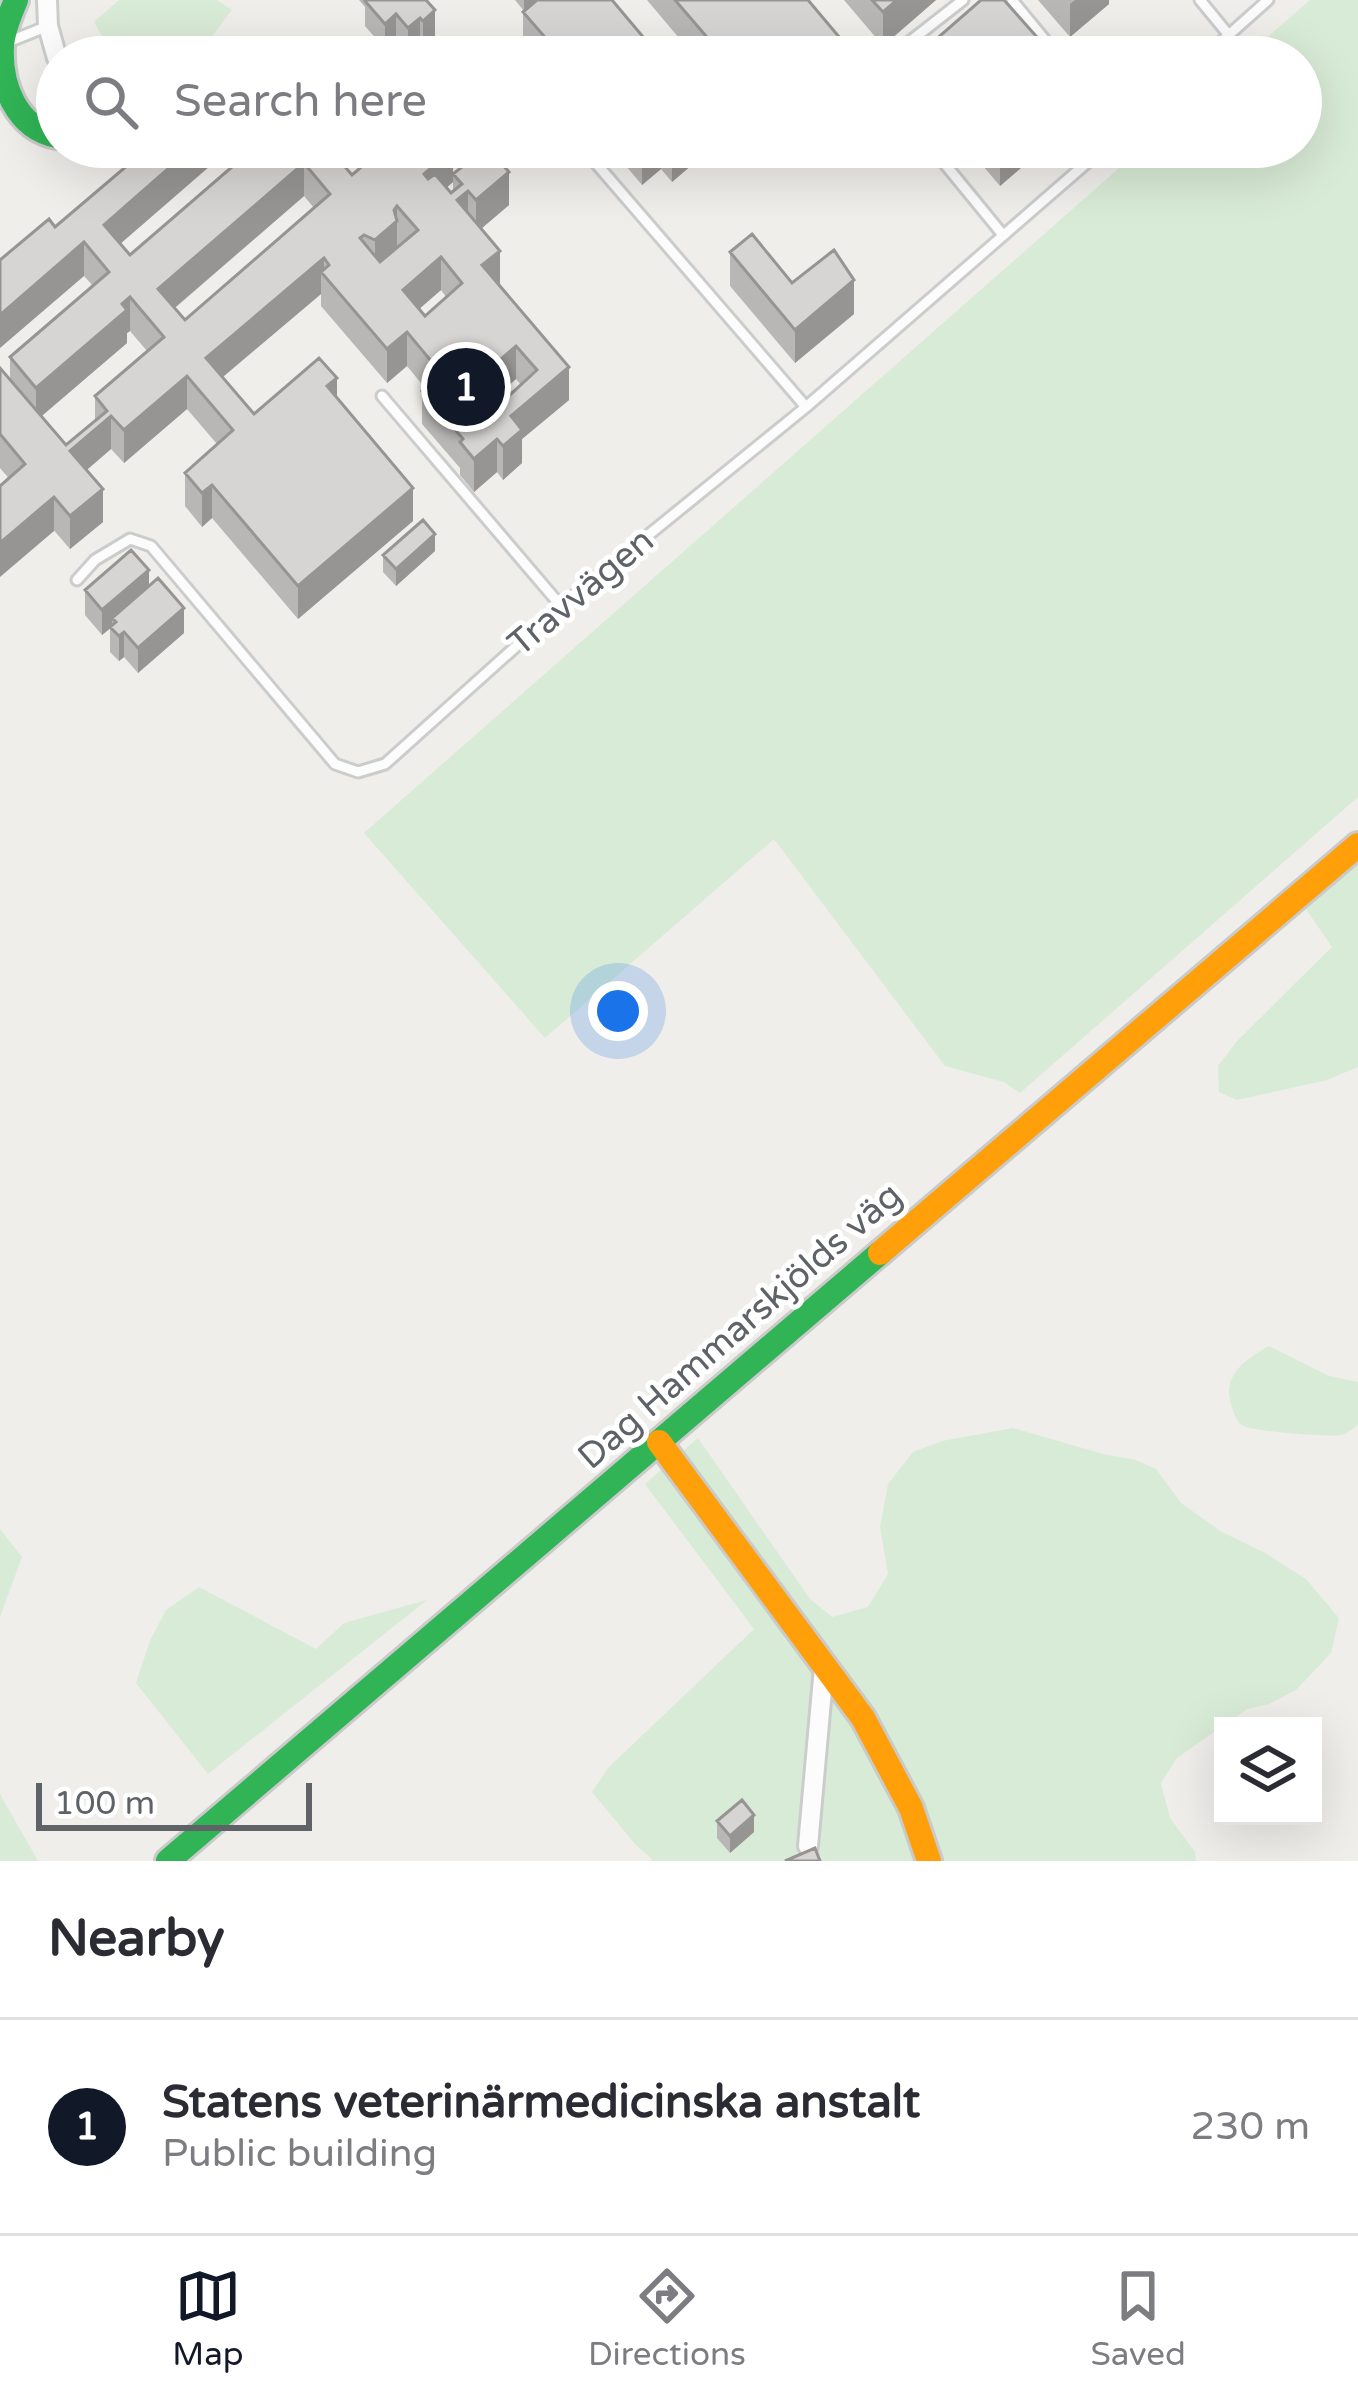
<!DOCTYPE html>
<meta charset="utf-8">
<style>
:root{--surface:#fff;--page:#f2f2f3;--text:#2b2b33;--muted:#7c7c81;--line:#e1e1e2;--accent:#111827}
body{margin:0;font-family:"Varela Round",sans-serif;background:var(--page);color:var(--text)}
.controls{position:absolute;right:36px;bottom:36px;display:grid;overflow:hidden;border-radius:0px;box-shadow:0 12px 48px #0002}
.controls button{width:108px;height:108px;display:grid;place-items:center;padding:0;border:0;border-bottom:3px solid var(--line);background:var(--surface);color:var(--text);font:60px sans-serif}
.scale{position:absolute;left:36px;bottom:30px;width:276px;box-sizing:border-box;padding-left:12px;border:6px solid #5f6368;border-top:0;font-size:33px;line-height:42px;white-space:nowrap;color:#5f6368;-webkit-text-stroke:9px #fff;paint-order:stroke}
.you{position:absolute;left:618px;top:1011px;width:42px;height:42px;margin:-30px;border:9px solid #fff;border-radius:50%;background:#1a73e8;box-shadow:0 0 0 18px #1a73e833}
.badge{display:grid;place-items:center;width:78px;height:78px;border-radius:50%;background:var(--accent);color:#fff;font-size:39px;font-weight:700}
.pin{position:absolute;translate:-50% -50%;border:6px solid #fff;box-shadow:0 3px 12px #0006}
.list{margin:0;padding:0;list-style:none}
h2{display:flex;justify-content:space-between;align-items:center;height:156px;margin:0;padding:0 48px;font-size:51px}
h2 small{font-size:39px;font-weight:400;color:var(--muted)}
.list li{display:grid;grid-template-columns:78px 1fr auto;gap:36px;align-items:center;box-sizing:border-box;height:216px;padding:0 48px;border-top:3px solid var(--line)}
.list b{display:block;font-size:45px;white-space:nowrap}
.list p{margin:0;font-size:39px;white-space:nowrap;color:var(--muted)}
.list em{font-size:39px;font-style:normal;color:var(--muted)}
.icon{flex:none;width:66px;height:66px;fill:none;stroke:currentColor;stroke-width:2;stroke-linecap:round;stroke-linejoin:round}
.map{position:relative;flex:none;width:1358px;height:1861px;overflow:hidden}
.search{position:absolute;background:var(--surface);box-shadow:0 12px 48px #0002;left:36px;right:36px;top:36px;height:132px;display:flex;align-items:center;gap:30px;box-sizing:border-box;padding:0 42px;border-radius:66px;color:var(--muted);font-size:45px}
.sheet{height:372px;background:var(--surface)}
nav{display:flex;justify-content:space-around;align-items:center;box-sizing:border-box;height:168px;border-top:3px solid var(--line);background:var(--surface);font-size:33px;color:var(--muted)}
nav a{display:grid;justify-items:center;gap:6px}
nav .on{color:var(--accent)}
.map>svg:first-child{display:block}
.green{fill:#d8ebd6}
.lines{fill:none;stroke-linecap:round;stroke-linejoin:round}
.lane-casing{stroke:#cbcccc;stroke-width:15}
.street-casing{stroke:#cbcccc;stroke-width:24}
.fast-casing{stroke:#cacacb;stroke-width:30}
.slow-casing{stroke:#cacacb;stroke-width:30}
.lane{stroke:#fdfcfc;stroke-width:9}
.street{stroke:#fdfcfc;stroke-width:18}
.fast{stroke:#30b455;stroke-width:24}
.slow{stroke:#ff9f0a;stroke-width:24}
.wall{fill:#b8b7b5;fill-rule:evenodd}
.shaded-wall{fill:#969594}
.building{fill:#d6d5d3;stroke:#969594;stroke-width:3;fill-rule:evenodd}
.labels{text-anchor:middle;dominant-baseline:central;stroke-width:10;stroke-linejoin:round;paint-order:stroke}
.street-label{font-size:36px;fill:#5f6368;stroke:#fff}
</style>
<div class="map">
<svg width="1358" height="1861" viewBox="0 0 1358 1861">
<rect width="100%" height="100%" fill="#efeeea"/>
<!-- green -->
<path class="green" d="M119,0H217L232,10L196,57H114L94,22Z
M1310,0H1358V797L1020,1093L1004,1082L945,1066L774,839L545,1038L364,833L1143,147H1301V57H1245Z
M1358,861V1067L1327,1080L1237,1100L1219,1092L1218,1066L1237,1041L1332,947L1306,909Z
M1269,1346L1329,1376L1358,1382V1424C1352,1429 1349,1432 1342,1435C1331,1438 1258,1431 1246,1427C1236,1423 1234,1414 1231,1404C1222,1375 1246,1359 1269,1346Z
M1013,1428L1103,1454L1136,1460L1156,1469L1181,1503L1222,1532L1265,1553L1306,1579L1339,1618L1331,1653L1296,1690L1269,1704L1247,1709L1177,1758L1161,1783L1170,1818L1195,1852L1196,1861H651L652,1859L635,1844L592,1792L609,1767L754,1629L645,1484L698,1438L810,1599L832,1617L868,1607L888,1574L880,1527L888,1484L913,1452L942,1441Z
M0,1529L22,1557L0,1617Z
M199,1587L316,1649L344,1623L427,1600L208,1774L136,1683L150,1641L166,1610Z
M0,1794L38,1861H0Z"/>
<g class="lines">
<defs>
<path id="lane" d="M1012,0L1059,57
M1200,0L1228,34
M8,42L48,26
M890,57L963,0
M1204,57L1268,0
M582,147L806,407
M931,147L1003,235
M382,396L561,606
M77,580L95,560L130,539L151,546L335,764L358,772L385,764L561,606L806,407L1105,147"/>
<path id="street" d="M47,0L48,26L57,58
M808,1846L824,1667"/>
<path id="fast" d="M16,0C10,15 3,30 2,46C0,85 16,128 57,136
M168,1861L880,1253"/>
<path id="slow" d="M880,1253L1358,845
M659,1442L863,1718L911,1808L929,1861"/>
</defs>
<!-- lane casing -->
<use href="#lane" class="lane-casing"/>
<!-- street casing -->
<use href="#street" class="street-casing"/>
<!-- fast casing -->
<use href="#fast" class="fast-casing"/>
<!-- slow casing -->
<use href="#slow" class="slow-casing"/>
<!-- lane -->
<use href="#lane" class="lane"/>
<!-- street -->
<use href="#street" class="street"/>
<!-- fast -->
<use href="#fast" class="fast"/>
<!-- slow -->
<use href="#slow" class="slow"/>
</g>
<!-- wall -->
<path class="wall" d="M359,0H426L435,36L423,46L420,43L408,53L396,39L385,49L365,26V7Z
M515,0H536L524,11Z
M647,0H808L856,57H695Z
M844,0H936L883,46Z
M1038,0H1109V4L1070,37Z
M523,12L660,57H534L523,45Z
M255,147L352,175L453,182L446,188L451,193L453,191V174L509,205L481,229L499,285L569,400L522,439V463L503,480L497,472L474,492L460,475V468L422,424V391L425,388L407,366L387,383L321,306V294L223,377L254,414L337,397L413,521L298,619L212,518L202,527L185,506V473L217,444L187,409L124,463L111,449L87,470L103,522L70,549L0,468V368L10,380V357L93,286L84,276L55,227L120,244L130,255ZM304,196L314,208L185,320L175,308ZM441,290L446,297L425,316L419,309ZM130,331L147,351L95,396V421L66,445L41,416L127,343V333ZM516,379L521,385L500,404L495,398Z
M610,147H693V164L672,182L661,169L642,185Z
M839,147H865L850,160Z
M967,147H1045L1000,186Z
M730,252L854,314L795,363L730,286Z
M435,551L396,586L383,572V555Z
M149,586L184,633L138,673L124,657L119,661L110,652V628L102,635L85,615V590Z
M717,1821L754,1832L730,1853L717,1838Z"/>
<!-- shaded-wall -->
<path class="shaded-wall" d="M524,0H536L524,11Z
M897,0H936L883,46V12Z
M1075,0H1109V4L1070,37V4Z
M435,10V36L423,46V21Z
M396,14V39L385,49V24Z
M420,18V43L408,53V28Z
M1036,36V57H1010Z
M193,147H232L104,258V225Z
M648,147H661V169L642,185V152Z
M674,147H693V164L672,182V149Z
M850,147H865L850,160Z
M1006,147H1045L1000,186V152Z
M453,149V182L424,207V174Z
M304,163V196L158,322V289Z
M509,172V205L476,233V200Z
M468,191V224L457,200Z
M397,206V255L375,273V240Z
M84,242V276L0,348V315Z
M500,251V284L482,299V265Z
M441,257V290L403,323V290Z
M324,258V275L321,272V294L206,391V358Z
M854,280V314L795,363V330Z
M130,297V331L127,333V343L36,421V388Z
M407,332V366L387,383V349Z
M516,346V379L478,412V379Z
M569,367V400L522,439V463L503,480V446L511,416Z
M187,376V409L124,463V430Z
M337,378V411L327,386Z
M111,416V449L70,484V451Z
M497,439V472L474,492V459Z
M212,485V518L202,527V493Z
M413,488V521L298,619V586Z
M103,489V522L70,549V516Z
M54,497V531L0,577V543Z
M435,534V551L396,586V569Z
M149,570V595L112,618V627L102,635V610Z
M184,608V633L138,673V648Z
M124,632V657L119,661V636Z
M754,1815V1832L730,1853V1836Z"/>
<!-- building -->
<path class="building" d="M366,0H426L435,10L423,21L420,18L408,28L396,14L385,24L365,1Z
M537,0H612L660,57H562L523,12Z
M675,0H808L856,57H757L755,55L753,57H724Z
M872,0H897L883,12Z
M981,0H1004L1036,36L1010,57H919L918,55Z
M1042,46L1052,57H1029Z
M149,147H193L104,225L130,255L255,147H328L352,175L385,147H451L453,149L424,174L428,179L435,174L451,193L462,184L453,174L487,147L509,172L476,200L468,191L457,200L500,251L482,265L569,367L511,416L522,430L503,446L497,439L474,459L460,442L463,439L422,391L437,378L442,384L447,380L407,332L387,349L321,272L329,265L324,258L206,358L254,414L319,358L337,378L327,386L413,488L298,586L212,485L202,493L185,473L233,430L187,376L124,430L111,416L70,451L103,489L70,516L54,497L0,543V486L25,464L0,434V368L66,445L107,411L95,396L164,337L130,297L122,304L127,310L36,388L10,357L109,272L84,242L0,315V260L49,219L55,227ZM304,163L330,194L185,320L158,289ZM397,206L418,230L380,262L360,238L364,235L375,240L397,221L394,210ZM441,257L462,283L425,316L403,290ZM516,346L537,370L500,404L478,379Z
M752,234L792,283L834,250L854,280L795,330L730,252Z
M423,520L435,534L396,569L383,555Z
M131,550L149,570L102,610L85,590Z
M158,578L184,608L138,648L124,632L119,636L110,627L116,622L112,618Z
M742,1800L754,1815L730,1836L717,1821Z
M815,1848L820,1861H785Z"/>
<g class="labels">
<!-- street labels -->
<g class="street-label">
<text transform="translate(581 592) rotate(-40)">Travvägen</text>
<text transform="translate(740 1326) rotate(-41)">Dag Hammarskjölds väg</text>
</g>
</g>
</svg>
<div class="controls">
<button><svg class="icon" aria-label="layers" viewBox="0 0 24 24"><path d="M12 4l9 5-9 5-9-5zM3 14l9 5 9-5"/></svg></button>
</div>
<div class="scale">100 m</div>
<div class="you"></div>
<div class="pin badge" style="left:466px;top:387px">1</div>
<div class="search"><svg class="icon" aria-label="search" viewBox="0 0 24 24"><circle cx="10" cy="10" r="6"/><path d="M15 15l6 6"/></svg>Search here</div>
</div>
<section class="sheet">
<h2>Nearby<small></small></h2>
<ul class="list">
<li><span class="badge">1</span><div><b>Statens veterinärmedicinska anstalt</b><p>Public building</p></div><em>230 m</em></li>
</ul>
</section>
<nav>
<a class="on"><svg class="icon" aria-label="map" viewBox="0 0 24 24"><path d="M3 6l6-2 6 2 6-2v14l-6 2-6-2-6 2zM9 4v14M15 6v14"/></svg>Map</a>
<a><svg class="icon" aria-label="directions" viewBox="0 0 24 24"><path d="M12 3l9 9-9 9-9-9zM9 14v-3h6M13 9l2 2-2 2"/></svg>Directions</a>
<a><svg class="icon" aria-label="saved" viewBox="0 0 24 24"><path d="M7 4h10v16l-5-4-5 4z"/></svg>Saved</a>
</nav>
